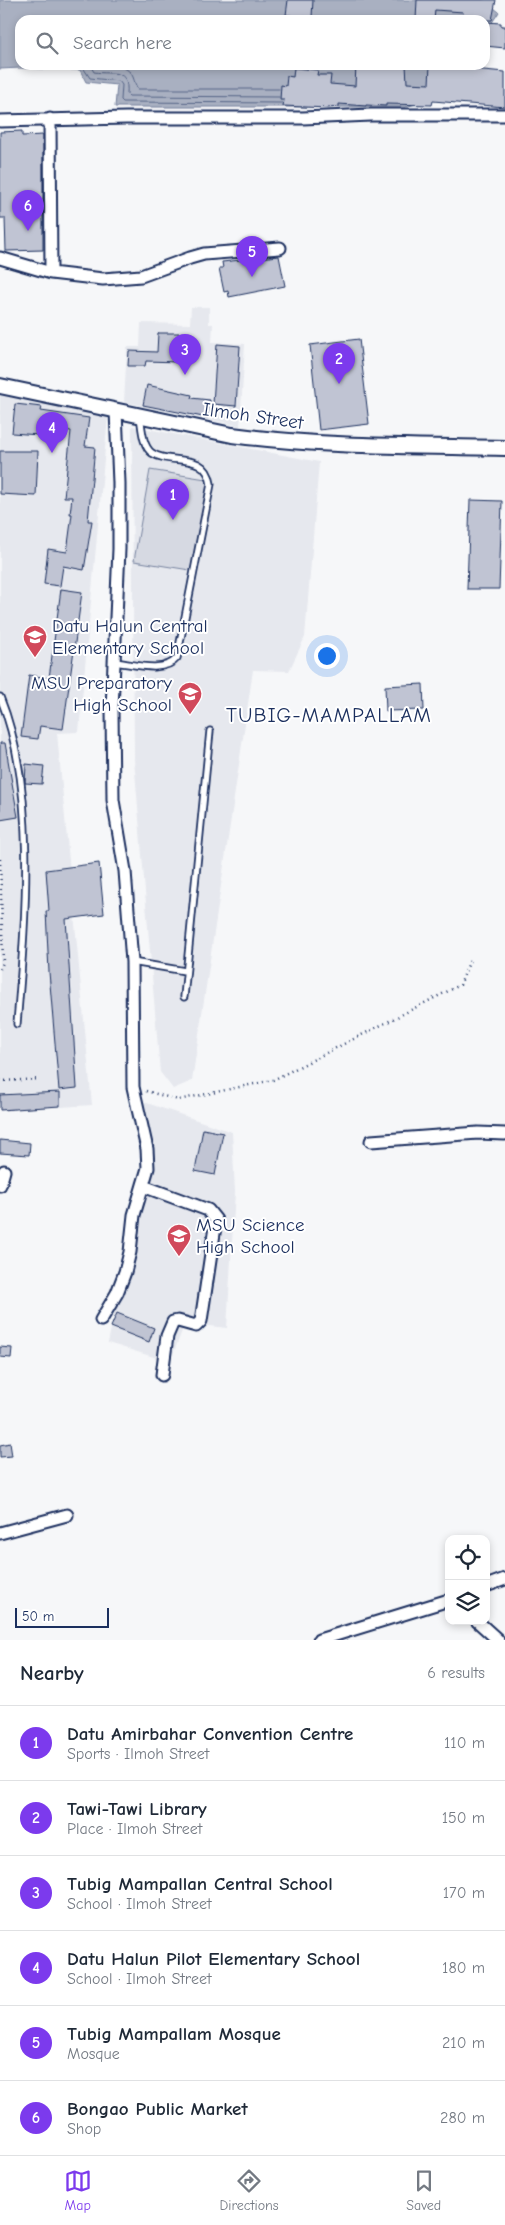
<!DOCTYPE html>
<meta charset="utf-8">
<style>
:root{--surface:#fff;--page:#f6f6f7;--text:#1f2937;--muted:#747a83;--line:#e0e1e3;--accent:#7c3aed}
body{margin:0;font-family:"Comic Neue",sans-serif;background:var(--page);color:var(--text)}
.controls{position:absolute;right:15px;bottom:15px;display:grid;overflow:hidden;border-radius:10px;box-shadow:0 2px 8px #0003}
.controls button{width:45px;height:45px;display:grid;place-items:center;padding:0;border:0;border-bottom:1px solid var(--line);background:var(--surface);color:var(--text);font:25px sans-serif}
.scale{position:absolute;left:15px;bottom:12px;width:94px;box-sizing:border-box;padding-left:5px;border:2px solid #1b2f5e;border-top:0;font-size:14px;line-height:18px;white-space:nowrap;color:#1b2f5e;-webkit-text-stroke:4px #fff;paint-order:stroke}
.you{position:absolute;left:326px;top:655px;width:18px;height:18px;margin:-12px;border:4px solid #fff;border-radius:50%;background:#1a73e8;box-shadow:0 0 0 8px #1a73e833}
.badge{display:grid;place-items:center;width:32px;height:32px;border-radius:50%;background:var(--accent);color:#fff;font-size:16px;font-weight:700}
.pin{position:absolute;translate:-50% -41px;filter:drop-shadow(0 1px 2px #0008)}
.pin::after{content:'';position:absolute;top:26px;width:18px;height:15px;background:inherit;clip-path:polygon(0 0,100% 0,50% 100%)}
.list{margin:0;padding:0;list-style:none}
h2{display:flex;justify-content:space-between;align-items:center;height:65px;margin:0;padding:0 20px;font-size:21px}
h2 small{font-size:16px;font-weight:400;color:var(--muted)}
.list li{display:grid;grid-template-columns:32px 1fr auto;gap:15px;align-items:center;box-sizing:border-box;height:75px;padding:0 20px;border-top:1px solid var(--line)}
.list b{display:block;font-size:19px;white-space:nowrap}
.list p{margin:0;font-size:16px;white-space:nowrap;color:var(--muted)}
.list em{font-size:16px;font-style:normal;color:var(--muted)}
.icon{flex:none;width:28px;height:28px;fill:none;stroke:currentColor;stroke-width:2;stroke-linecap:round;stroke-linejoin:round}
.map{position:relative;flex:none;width:505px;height:1640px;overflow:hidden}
.search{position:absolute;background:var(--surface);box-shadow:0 2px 8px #0003;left:15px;right:15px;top:15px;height:55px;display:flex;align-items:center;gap:12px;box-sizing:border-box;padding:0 18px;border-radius:15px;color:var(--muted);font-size:19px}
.sheet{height:515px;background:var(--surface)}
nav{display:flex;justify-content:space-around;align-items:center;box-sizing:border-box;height:70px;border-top:1px solid var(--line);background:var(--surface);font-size:14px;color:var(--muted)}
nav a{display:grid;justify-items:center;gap:2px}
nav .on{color:var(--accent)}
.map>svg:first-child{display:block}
.built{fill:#e6e8ee}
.green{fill:#d6d9e2;stroke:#7884a0}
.water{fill:#a9b0c1;stroke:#707c99}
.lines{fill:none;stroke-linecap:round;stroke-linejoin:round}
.shore{stroke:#546386;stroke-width:1}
.building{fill:#c0c4d3;stroke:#1b2f5e}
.service-casing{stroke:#1b2f5e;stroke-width:9}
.minor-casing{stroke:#1b2f5e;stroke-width:15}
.tertiary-casing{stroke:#1b2f5e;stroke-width:18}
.path{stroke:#1b2f5e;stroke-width:2.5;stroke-dasharray:1 4;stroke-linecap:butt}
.service{stroke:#fff;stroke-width:5.5}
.minor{stroke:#fff;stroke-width:11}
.tertiary{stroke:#fff;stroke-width:14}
.labels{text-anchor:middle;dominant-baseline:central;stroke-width:4;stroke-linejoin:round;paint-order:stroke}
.street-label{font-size:19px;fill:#1b2f5e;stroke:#fff}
.poi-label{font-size:19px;fill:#1b2f5e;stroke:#fff;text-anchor:start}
.quarter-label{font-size:21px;letter-spacing:1px;fill:#1b2f5e;stroke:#fff}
</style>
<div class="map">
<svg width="505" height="1640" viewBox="0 0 505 1640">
<rect width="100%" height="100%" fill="#f6f7f9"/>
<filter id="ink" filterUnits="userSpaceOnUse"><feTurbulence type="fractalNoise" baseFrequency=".02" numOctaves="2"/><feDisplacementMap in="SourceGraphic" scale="10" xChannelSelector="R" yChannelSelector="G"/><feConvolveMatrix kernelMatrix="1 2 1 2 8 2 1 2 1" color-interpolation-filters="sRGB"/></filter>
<g filter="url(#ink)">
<!-- built -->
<path class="built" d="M191,307H209V324H213L212,342L245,344L240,426L124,402L127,347H140L141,323L190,324Z
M0,395L108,416L79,732L57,733L92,1105L0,1111Z
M132,426L319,462L305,637L289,671L253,670L192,1081L173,1089L160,1072L134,759Z
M141,1101L232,1132L235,1192L227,1328L185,1323L170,1362L108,1343L145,1168Z"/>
<!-- green -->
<path class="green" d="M150,470L212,480L196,571L134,561Z"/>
<!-- water -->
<path class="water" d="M0,0H484L499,12L485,33V20H20V65H456L435,99L405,107H115L117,85L86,82L80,70L20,68L0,69Z"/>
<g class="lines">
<!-- shore -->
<path class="shore" d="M64,65L82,66L90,78L119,81L122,85L121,100L123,102L282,103
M90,65L94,72C113,75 129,67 127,94L129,96L279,97
M99,65C111,67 127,63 133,77C135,82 135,85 138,89H279"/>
</g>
<!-- building -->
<path class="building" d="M288,0H313L312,17L286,15Z
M417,0H496L492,20H462L463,12L435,10L434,20H416Z
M485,22L501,23V26H505V48L485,46Z
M356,65L396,67V65H406L407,83L429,84L430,65L505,72V107L433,101L432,105L386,104V106L366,105V106L339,104V107L328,108L283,106L284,100H280L281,85L286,86L287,76L293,77L294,68L318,70L317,75H331L330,84L355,86Z
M22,131V136L43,135V250L6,251L5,218H0V132Z
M279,256L285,286L229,297L228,291L224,292L219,268H223L222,262Z
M158,333H179L178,362L146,361L145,366H128L129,351L157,352Z
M359,339L369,424L319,430L310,345Z
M217,344L240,346L236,406L213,404Z
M147,385L192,395L191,398L210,400L208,418L143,405Z
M15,404L42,407L41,411L89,418L85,446L95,447L88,521H92L84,570L63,566L60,586L44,584L48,549L67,552L72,514H70L72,497H64L71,431L40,427L39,435L12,433Z
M0,451H38L36,496L0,494Z
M470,500L502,501L499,589H467Z
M61,589L82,592L63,729L40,726L38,739L21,737L29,675L49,678Z
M423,684L424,710L386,711L385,686Z
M0,743H5L18,817L0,820Z
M26,764L44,766L42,784L25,783Z
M99,863L104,914L66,919L77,1088L59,1090L49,972L46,911H49L46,870Z
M60,1092V1106L0,1110V1095Z
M203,1129L223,1133L215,1175L195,1171Z
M0,1140L30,1143L29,1155L0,1153Z
M117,1313L154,1328L149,1342L111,1327Z
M0,1347L12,1348L11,1358L0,1357Z
M10,1443L12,1456L0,1457V1445Z"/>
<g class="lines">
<defs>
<path id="service" d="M115,662C133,664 164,674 177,658L211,484C206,450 171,466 152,453C142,446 142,427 140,416
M0,697C38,790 25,925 17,1024
M132,962L185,971
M184,997L210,731"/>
<path id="minor" d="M50,119L51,273
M0,121L126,118H303L371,115H505
M0,258L51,273L103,279L141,276L190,258L204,254L280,248
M371,1141L478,1133L505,1134
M0,1185L4,1171
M143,1186L208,1210L216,1220L201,1321L196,1326L178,1321L173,1322L167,1336L162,1375
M101,1320L117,1293L125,1272L130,1252L134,1215L148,1168L147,1149L133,1087L132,962L125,871L113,800L112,709L119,549V483L116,411
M0,1533L67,1515
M486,1586L505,1579
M477,1621L498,1640
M319,1640L449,1600"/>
<path id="tertiary" d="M0,386L232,435C322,447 414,446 505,448"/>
</defs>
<!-- service casing -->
<use href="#service" class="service-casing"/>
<!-- minor casing -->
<use href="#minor" class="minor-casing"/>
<!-- tertiary casing -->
<use href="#tertiary" class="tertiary-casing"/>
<!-- path -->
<path class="path" d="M0,859L3,963L0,969
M0,1081L39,1079
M146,1091L178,1100L273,1080L460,985L470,960"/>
<!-- service -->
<use href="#service" class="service"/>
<!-- minor -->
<use href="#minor" class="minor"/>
<!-- tertiary -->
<use href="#tertiary" class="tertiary"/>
</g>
</g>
<!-- icons -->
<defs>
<symbol id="school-pin" viewBox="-11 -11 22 30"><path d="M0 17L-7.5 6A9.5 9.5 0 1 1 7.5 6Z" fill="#d1495b" stroke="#fff"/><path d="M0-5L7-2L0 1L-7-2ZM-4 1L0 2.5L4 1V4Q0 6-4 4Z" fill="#fff"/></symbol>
</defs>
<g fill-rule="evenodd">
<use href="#school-pin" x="21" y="623" width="28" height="38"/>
<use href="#school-pin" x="176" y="680" width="28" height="38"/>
<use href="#school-pin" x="165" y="1222" width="28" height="38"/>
</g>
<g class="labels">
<!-- street labels -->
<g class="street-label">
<text transform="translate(253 416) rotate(8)">Ilmoh Street</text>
</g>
<!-- poi labels -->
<g class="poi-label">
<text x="52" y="626">Datu Halun Central<tspan x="52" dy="22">Elementary School</tspan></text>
<text x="172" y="683" text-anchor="end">MSU Preparatory<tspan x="172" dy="22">High School</tspan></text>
<text x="196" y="1225">MSU Science<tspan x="196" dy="22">High School</tspan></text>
</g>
<!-- quarter labels -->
<g class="quarter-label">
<text x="329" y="715">TUBIG-MAMPALLAM</text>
</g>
</g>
</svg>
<div class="controls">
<button><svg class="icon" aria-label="locate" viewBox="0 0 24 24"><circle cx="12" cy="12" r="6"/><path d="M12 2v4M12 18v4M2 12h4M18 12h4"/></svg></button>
<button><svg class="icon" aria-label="layers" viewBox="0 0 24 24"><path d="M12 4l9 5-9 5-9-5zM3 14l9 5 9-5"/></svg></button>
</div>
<div class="scale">50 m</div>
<div class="you"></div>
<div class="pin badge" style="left:173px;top:520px">1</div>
<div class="pin badge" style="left:339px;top:384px">2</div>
<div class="pin badge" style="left:185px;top:375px">3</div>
<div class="pin badge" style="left:52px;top:453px">4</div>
<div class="pin badge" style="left:252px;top:277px">5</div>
<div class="pin badge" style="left:28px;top:231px">6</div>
<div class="search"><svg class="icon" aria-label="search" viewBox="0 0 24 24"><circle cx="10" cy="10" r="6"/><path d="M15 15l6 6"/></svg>Search here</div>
</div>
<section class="sheet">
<h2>Nearby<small>6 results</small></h2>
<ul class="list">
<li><span class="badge">1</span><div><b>Datu Amirbahar Convention Centre</b><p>Sports · Ilmoh Street</p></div><em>110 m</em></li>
<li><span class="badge">2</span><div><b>Tawi-Tawi Library</b><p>Place · Ilmoh Street</p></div><em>150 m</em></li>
<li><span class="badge">3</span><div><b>Tubig Mampallan Central School</b><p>School · Ilmoh Street</p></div><em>170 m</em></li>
<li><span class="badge">4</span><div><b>Datu Halun Pilot Elementary School</b><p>School · Ilmoh Street</p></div><em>180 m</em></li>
<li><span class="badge">5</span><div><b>Tubig Mampallam Mosque</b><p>Mosque</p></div><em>210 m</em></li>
<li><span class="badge">6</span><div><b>Bongao Public Market</b><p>Shop</p></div><em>280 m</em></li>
</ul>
</section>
<nav>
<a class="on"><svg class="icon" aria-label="map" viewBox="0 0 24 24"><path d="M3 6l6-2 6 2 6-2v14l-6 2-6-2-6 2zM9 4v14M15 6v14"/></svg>Map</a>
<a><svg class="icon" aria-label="directions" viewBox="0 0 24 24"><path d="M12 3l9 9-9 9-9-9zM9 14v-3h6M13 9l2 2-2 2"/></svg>Directions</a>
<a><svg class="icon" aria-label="saved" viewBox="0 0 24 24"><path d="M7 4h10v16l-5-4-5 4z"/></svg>Saved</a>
</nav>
